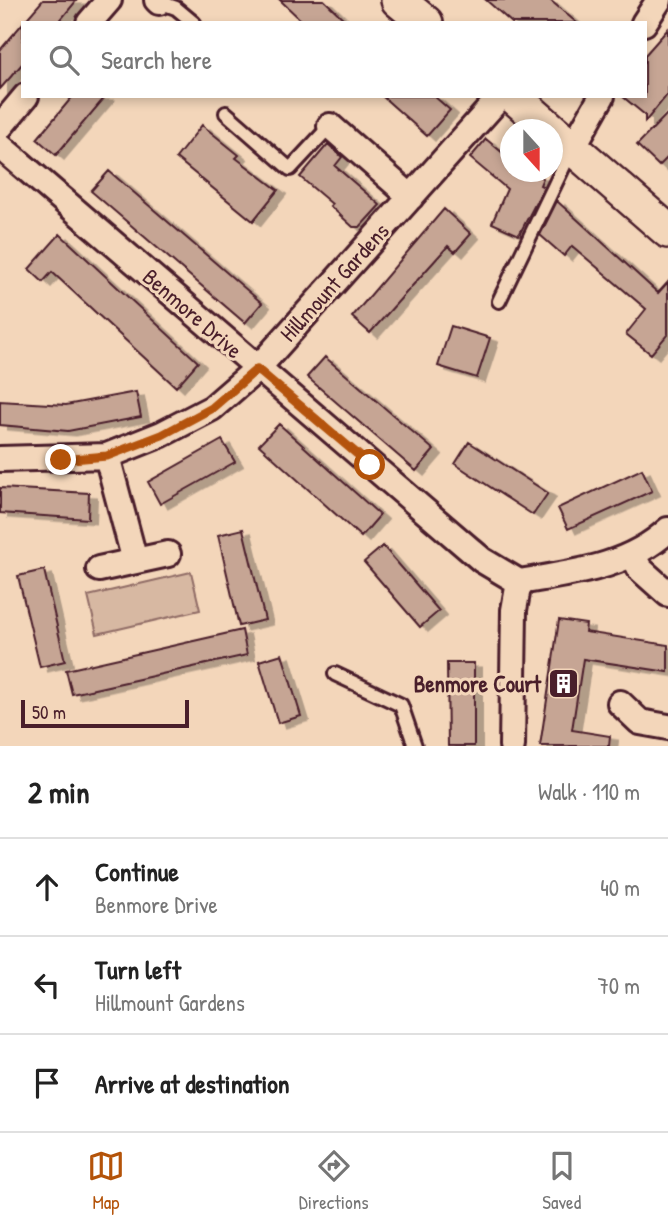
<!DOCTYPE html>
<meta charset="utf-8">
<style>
:root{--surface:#fff;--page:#f6f6f6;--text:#222;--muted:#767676;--line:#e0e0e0;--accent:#b45309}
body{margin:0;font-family:"Patrick Hand",sans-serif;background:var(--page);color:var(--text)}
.compass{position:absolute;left:500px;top:119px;width:63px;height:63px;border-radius:50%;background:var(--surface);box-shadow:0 4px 10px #0003;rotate:159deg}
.scale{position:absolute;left:21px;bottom:18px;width:168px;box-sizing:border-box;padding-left:7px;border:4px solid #4a1f2b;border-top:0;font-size:19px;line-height:24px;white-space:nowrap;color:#4a1f2b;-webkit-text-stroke:5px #f3d6ba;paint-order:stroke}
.stop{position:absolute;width:21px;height:21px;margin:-16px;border:5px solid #b45309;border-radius:50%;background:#fff}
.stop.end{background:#b45309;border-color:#fff;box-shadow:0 2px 7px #0008}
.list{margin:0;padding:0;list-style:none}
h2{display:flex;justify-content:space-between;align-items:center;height:91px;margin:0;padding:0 28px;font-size:30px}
h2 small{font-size:23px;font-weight:400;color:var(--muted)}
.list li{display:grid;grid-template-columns:46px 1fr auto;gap:21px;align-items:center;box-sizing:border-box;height:98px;padding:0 28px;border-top:2px solid var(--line)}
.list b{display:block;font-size:26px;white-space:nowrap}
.list p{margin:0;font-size:23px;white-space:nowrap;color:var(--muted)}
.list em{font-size:23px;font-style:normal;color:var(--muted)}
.icon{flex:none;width:38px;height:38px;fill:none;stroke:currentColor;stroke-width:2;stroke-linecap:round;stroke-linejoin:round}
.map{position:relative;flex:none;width:668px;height:746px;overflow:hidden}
.search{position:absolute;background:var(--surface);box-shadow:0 4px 10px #0003;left:21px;right:21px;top:21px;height:77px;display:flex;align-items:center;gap:18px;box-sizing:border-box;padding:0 24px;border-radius:0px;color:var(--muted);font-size:26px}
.sheet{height:385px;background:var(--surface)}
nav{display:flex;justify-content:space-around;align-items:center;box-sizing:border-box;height:98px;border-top:2px solid var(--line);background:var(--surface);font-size:19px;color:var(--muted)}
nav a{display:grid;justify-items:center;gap:4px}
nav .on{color:var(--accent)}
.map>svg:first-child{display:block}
.green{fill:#d7b8a2;stroke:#906c66;stroke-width:2}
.building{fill:#c6a594;stroke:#4a1f2b;stroke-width:2;filter:url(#shadow)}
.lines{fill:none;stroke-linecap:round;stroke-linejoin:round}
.lane-casing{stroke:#4a1f2b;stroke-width:18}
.street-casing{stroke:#4a1f2b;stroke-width:30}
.secondary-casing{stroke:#4a1f2b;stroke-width:38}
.lane{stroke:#f3d6ba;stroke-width:12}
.street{stroke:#f3d6ba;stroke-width:24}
.secondary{stroke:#f3d6ba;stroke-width:33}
.route{stroke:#b45309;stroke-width:9}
.labels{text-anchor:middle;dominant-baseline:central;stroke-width:6;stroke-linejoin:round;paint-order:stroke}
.street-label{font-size:23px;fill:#4a1f2b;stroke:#f3d6ba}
.poi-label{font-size:23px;font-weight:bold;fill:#4a1f2b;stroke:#f3d6ba;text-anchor:end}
</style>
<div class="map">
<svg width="668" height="746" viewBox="0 0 668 746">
<defs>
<filter id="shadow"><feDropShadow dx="8" dy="4.5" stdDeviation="0" flood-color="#0004"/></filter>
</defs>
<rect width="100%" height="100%" fill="#f3d6ba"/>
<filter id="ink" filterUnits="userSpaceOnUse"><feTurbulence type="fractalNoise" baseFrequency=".0143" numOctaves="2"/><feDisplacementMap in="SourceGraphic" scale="14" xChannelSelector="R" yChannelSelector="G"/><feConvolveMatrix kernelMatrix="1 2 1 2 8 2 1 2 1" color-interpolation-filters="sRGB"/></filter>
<g filter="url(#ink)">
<!-- green -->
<path class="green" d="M191,572L200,610L97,634L88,596Z"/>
<!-- building -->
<path class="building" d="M43,0H77L58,23H23Z
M280,0H324L348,23H304Z
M486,0H550L577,23H512Z
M23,23V63L0,89V50Z
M668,29V94L645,122V115L622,96H645V55Z
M73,96H106L56,155L37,139Z
M382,96H434L450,110L427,136Z
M668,113V157L659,166L637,145Z
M202,125L239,155L236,158L278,190L253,221L176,158Z
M486,139L510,159V172H530L543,178L540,185L544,187L519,235L492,223L507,189L470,158Z
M328,144L342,157L335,166L380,205L360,227H353L330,206L332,204L300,177Z
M109,171L262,303L245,323L91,191Z
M557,201L658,293L668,282V334L651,354L626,334L646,309L572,246L564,256L540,235Z
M444,209L471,234L455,252L448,246L370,333L352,317Z
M60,234L198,362L176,387L52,272L43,282L29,269Z
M451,326L490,338L477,378L438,366Z
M325,357L434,450L416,471L307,377Z
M136,392L141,417L68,431L0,425V401L66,405Z
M279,424L380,515L361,537L259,445Z
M222,440L235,462L160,504L148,482Z
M469,442L548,493L533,515L455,464Z
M642,469L652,491L568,529L558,508Z
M0,488L89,493L88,519L0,513Z
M243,529L265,620L239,626L218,535Z
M383,546L439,611L420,627L364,562Z
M44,570L65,661L40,667L18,576Z
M559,620L586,624L585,632L668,645V672L583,659L572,730L610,736L609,746H540Z
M242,630L247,655L72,694L66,670Z
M282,654L301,716L278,723L259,661Z
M447,663H474V746H448Z"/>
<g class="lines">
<defs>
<path id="lane" d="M159,2L176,8L194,23
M226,113L290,169L330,126
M499,301L571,151
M335,674L401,705L415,746"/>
<path id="street" d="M157,0L159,2
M89,23L109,0
M644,23L659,0
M330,126L411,197
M0,127L26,96
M0,146L482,560L519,582C571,573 627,568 668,530
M573,147L602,96
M107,456L135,561
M0,459L107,456L162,434L212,408L257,369L501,96
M633,555L640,569L668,594
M99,569L168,554
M620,703L640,722L668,727
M512,746L514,610L519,582"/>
<path id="secondary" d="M398,0L426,23
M513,96L668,231"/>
</defs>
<!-- lane casing -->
<use href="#lane" class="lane-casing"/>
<!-- street casing -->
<use href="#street" class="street-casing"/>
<!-- secondary casing -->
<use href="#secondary" class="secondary-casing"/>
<!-- lane -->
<use href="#lane" class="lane"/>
<!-- street -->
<use href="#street" class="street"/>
<!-- secondary -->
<use href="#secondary" class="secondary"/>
</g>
</g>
<g class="lines" filter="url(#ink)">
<!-- route -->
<path class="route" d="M61,460L107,456L162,435L212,408L257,369L370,465"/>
</g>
<!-- icons -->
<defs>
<symbol id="building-square" viewBox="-11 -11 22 22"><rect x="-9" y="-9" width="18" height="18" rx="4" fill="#4a1f2b" stroke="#f3d6ba"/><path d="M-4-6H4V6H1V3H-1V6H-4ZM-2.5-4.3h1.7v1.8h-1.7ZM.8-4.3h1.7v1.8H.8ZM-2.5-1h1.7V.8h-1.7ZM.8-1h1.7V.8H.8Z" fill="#fff"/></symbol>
</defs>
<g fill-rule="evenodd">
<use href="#building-square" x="546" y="666" width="35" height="35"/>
</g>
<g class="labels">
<!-- street labels -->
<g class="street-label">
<text transform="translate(334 282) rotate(-48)">Hillmount Gardens</text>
<text transform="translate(193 313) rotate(41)">Benmore Drive</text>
</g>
<!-- poi labels -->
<g class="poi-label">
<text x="541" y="683">Benmore Court</text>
</g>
</g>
</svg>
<svg class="compass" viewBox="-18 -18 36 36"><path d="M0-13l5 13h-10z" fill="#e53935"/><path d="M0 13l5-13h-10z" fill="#767676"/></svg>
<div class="scale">50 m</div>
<div class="stop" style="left:370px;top:465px"></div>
<div class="stop end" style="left:61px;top:460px"></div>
<div class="search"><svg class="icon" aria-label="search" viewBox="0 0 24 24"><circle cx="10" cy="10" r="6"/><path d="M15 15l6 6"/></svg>Search here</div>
</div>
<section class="sheet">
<h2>2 min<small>Walk · 110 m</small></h2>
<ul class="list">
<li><svg class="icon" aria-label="ahead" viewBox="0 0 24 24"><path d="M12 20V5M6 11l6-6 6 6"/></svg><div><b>Continue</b><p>Benmore Drive</p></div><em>40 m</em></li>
<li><svg class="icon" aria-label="left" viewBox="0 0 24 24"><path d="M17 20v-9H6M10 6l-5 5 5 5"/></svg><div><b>Turn left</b><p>Hillmount Gardens</p></div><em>70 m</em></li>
<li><svg class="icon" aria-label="arrive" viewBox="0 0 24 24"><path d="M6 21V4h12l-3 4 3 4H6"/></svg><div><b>Arrive at destination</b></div></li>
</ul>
</section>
<nav>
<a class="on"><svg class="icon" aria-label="map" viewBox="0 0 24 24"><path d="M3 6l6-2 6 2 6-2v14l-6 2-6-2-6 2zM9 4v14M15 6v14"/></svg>Map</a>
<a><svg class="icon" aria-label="directions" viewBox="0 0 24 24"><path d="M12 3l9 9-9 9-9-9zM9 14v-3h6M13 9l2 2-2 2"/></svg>Directions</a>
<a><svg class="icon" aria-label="saved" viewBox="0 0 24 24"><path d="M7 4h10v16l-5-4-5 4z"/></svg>Saved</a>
</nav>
